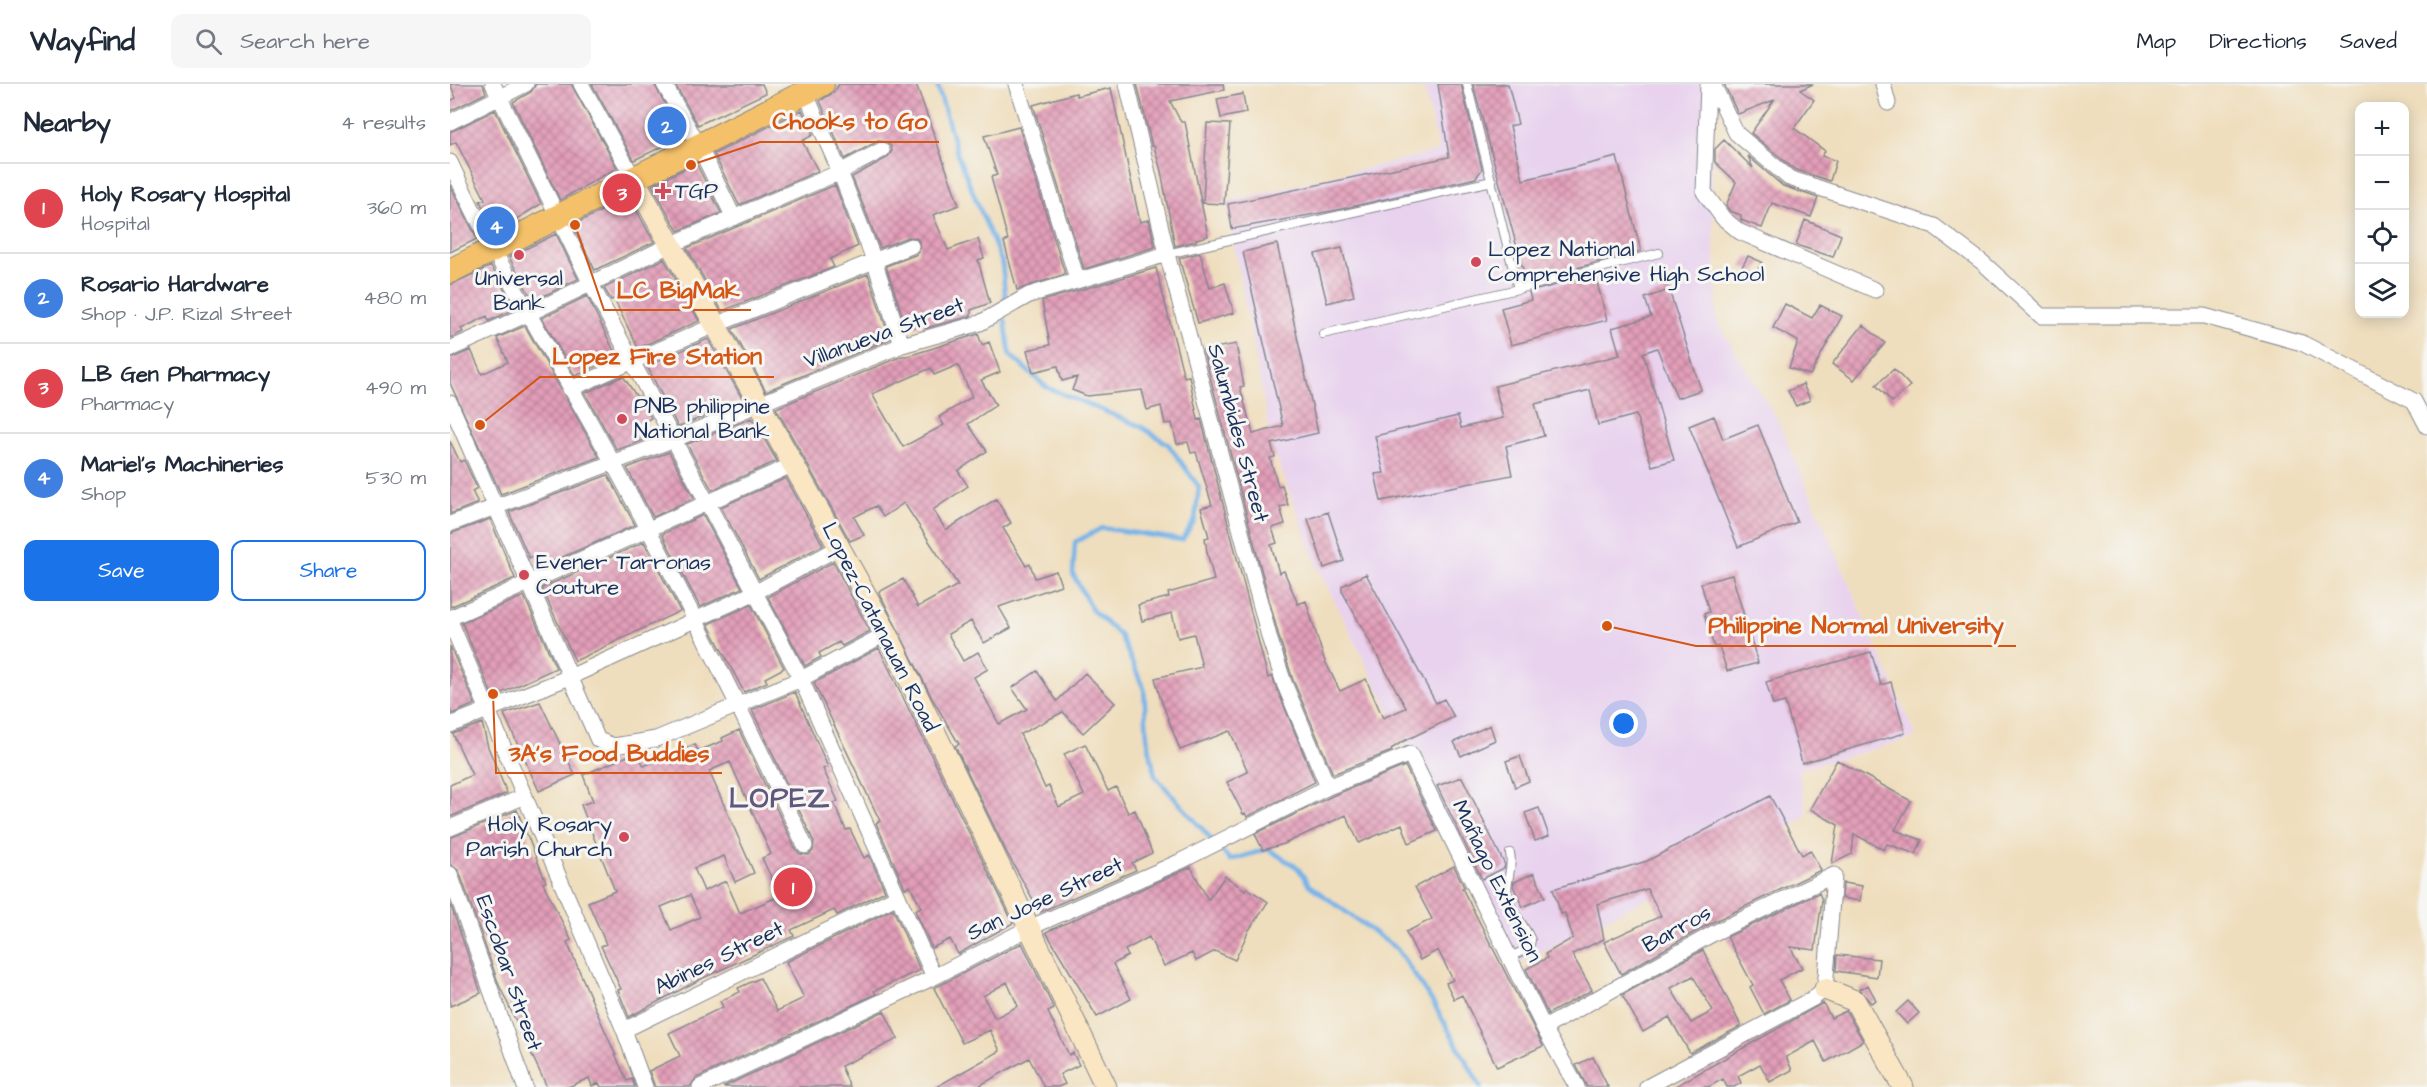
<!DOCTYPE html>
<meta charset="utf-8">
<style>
:root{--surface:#fff;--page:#f6f6f7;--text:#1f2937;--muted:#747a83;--line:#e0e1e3;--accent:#1a73e8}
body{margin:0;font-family:"Architects Daughter",sans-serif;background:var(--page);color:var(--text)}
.controls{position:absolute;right:18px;top:18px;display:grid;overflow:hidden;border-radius:12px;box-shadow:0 3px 15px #0003}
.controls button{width:54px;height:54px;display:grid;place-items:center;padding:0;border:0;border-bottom:2px solid var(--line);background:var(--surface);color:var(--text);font:30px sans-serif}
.you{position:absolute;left:1174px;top:640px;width:21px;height:21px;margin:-15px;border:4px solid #fff;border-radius:50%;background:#1a73e8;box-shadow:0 0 0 9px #1a73e833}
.badge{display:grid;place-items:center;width:39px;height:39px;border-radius:50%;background:var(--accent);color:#fff;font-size:20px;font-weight:700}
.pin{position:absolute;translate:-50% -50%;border:3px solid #fff;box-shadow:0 2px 6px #0006}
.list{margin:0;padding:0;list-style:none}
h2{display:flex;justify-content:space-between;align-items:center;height:78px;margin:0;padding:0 24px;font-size:26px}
h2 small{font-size:20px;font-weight:400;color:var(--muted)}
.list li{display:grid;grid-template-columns:39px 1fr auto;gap:18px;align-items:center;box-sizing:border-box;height:90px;padding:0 24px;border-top:2px solid var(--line)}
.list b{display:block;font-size:22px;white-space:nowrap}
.list p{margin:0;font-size:20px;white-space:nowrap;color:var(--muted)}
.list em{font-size:20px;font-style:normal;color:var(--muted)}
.actions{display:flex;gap:12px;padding:18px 24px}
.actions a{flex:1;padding:14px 0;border:2px solid var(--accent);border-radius:12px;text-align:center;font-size:21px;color:var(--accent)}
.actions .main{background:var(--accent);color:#fff}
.icon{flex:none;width:33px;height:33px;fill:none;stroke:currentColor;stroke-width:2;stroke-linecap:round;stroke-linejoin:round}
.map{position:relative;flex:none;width:1977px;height:1003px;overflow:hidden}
header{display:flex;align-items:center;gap:36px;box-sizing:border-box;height:84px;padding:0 30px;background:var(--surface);border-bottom:2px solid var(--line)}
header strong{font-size:28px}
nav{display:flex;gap:33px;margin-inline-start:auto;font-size:21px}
.search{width:420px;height:54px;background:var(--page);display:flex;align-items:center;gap:15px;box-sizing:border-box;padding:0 21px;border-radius:12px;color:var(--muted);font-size:22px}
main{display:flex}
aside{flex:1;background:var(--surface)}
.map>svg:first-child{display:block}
.built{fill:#e8d2ee}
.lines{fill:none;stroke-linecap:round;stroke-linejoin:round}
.stream{stroke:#75b3e8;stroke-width:4.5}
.building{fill:url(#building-cross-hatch);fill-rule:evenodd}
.lane-casing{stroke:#85868e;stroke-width:10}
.street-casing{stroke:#85868e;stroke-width:17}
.secondary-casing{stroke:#85868e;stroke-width:23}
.primary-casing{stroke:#85868e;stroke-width:26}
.lane{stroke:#fff;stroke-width:8}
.street{stroke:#fff;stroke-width:15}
.secondary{stroke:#fbe6c3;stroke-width:21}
.primary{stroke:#f4c16a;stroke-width:24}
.poi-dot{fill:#d1495b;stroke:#f6f6f2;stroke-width:2}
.labels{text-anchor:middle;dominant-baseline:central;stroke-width:6;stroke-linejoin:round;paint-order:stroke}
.poi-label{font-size:22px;fill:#1b2f5e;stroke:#f6f6f2;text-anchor:start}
.street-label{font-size:22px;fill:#1b2f5e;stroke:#f6f6f2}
.district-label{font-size:28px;font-weight:bold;letter-spacing:1.5px;fill:#61567e;stroke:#f6f6f2}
.leader{fill:none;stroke:#d45514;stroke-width:2}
.callout-dot{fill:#d45514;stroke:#f6f6f2;stroke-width:2}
.callout-label{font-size:24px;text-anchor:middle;font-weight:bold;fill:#d45514;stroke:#f6f6f2;stroke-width:6;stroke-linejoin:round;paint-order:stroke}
</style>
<header>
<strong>Wayfind</strong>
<div class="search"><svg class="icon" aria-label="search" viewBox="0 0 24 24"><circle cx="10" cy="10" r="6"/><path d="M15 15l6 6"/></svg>Search here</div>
<nav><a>Map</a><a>Directions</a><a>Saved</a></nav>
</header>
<main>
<aside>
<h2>Nearby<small>4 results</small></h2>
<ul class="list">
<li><span class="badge" style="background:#e0444e">1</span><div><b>Holy Rosary Hospital</b><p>Hospital</p></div><em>360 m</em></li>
<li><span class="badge" style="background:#3f7fe0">2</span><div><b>Rosario Hardware</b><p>Shop · J.P. Rizal Street</p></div><em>480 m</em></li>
<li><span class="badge" style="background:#e0444e">3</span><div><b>LB Gen Pharmacy</b><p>Pharmacy</p></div><em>490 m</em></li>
<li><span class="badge" style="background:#3f7fe0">4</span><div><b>Mariel's Machineries</b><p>Shop</p></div><em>530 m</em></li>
</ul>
<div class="actions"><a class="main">Save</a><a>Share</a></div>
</aside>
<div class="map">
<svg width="1977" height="1003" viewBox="0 0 1977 1003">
<defs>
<pattern id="building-cross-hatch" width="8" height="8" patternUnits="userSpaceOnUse" patternTransform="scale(1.5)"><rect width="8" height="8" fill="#e39eb8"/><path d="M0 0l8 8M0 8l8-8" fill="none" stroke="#b78199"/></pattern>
</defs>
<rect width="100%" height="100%" fill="#f6f6f2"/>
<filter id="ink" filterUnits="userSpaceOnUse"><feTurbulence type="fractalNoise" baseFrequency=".0167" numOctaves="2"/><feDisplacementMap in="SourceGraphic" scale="12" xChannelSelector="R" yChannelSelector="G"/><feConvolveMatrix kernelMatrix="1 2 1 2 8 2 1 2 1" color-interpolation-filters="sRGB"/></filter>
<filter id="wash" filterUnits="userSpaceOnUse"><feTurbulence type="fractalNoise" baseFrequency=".008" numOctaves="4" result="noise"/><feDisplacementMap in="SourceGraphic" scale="24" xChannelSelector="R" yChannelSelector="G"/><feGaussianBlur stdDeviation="1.35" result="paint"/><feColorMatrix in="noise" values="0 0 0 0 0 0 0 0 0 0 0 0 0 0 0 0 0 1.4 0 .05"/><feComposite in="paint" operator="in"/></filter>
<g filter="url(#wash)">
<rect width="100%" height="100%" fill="#efdebd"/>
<!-- built -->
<path class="built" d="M973,0H1251L1259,18L1267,238L1328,337L1466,653L1348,686L1357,730L1348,738L1067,880L869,486L823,364L776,118L989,67Z"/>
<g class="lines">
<!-- stream -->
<path class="stream" d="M487,0L508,72L552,179L556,221
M555,236L560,271L596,303L690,342L718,360L749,403L745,436L732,456L652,444L625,458L623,490L642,526L670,551L694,605L697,652L705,692L780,776L818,765L848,784L859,801L947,865L982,917L1031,1003"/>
</g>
<g id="blocks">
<!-- building -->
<path class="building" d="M0,0H33L36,9L0,27V17L6,14Z
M86,0H121L167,84L110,116L63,18L81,8Z
M142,0H204L233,53L184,76Z
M225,0H312L316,9L248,41Z
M389,0H466L509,121L483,131L498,166L528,155L534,174L528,176L540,219L521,226V232L476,244L474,239L457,245L436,182L465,171L469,168L470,159L466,154L458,153L430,164L402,93L437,74L442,67L441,62L437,58L428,57L395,75L370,17L384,8Z
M687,0H773L774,6L720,17L731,38H735L758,152L746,155V157L725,162L711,87L704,62H702Z
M988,0H1011L1032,85L1026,94L887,126L782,145L778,120L999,73Z
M1023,0H1058L1068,40L1060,42L1073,96L1167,73L1191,167L1076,197Z
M1274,0H1363L1350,6L1364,16L1344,44L1375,67L1372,72L1386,77L1380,97L1344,85L1301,49L1324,16L1288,30Z
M661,4L690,138L699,136L705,163L634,185L583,21L626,9L627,12Z
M793,10L796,29L771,34L767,15Z
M45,26L91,120L45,148L30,117L35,115L6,58L0,61V48Z
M352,26L363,51L352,57L368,87L289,121L264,70Z
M757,39L780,40L774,120L753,119Z
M569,43L615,190L567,206L554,158L558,156L541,93L547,91L534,52Z
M1274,56L1303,84L1298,72L1333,102L1368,114L1361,133L1322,119L1312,144L1291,136V131L1280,127L1276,122L1286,98L1265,78V65Z
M246,79L271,129L228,147L202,101Z
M0,101L27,155L0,168Z
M385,101L408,162L380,175L384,183L272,227L237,164Z
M179,113L204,158L145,186L123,141Z
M1355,136L1391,151L1383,173L1346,161Z
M106,150L128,195L83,217L59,173Z
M827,160L868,349L821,360L825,373L820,374L828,402L832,401L838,421L830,423L835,440L822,444L827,459L821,461L829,489L834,487L848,520L856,517L874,575L890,607L916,595L933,634L956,624L892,507V502L916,490L986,619L994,615L1004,633L952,658L941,665L942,667L883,690L843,596L829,553L753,266L786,260L794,302L790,303L803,350L833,342L793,168Z
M892,164L904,212L877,219L865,170Z
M750,169L760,204L775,199L784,229L748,239L729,174Z
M1298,172L1312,178L1306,189L1292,183Z
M214,175L249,237L188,264L164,215L161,216L154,204Z
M41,182L65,225L39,237L37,232L11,245L13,248L0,254V201Z
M706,184L734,293L739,292L748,336L751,335L818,594L822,592L865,698L797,733L795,729L793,730L777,698L798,688L780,647L730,666L710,613L705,594L752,583L744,550L728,554L722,529L692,537L688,521L719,513L718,509L764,496L757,468L755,454L759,453L751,424L762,421L746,368L741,369L738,358L727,360L722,339L715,340L711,322L697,326L692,306L637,312L622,306L627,293L612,297L608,282L583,288L577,266L600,261L592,217Z
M418,190L440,255L316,307L282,245Z
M1145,191L1157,236L1061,261L1051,224L1081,216L1079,208Z
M1219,206L1251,306L1227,314L1207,264L1193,269L1224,376L1202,382L1186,331L1148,341L1140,306L1085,320L1094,352L1056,362L1062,391L931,417L925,390L934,389L925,352L1008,332L1011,344L1053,334L1045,302L1170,271L1162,244L1201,233L1195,214Z
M137,212L167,273L125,292L92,234Z
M1335,220L1362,234L1370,221L1392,232L1360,291L1339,284L1348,257L1323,244Z
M1413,241L1435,259L1404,296L1382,280Z
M75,242L149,373L51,410L0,299V275L21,266L32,290L58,278L47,254Z
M528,250L532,261L539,258L550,288L531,296L546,321L518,340L537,367L508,387L518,402L483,426L496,446L546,415L561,439L553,444L576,482L580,480L585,494L606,487L611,501L549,523L561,544L534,559L521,537L498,550L513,577L528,568L538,585L524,593L549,640L577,625L562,604L587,587L607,617L635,589L665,619L633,649L613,628L570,650L595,704L599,702L609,723L634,711L614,670L635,660L658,707L666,703L678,729L685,726L702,769L682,779L686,786L590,828L557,769L505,662L509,660L483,616L429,508L453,495L468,523L508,501L454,419L433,433L426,422L404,433L414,451L400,457L326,324L452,272H458ZM508,281L522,313L489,333L494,341L453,363L422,310L481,284L484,291Z
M258,255L293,316L228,343L197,282Z
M1444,285L1460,302L1442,318L1426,301Z
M173,292L187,313L189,312L201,334L194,338L202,353L167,366L135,309Z
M1353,300L1360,316L1346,322L1338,307Z
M1264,332L1273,355L1308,341L1347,438L1288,463L1239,342Z
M302,334L327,377L262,406L237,360Z
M0,357L10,378L14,376L27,404L22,407L28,419L0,430Z
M219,368L244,414L203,433L177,384Z
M158,391L185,441L88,484L83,472L79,474L59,428Z
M336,394L373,461L309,495L271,423Z
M878,428L894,477L874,484L858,435Z
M253,431L292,504L250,523L212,450Z
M40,435L65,494L0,523V450Z
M194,458L230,527L125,577L92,504Z
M383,478L420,547L392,562L389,558L369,569L371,573L355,582L318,513Z
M1282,491L1308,579L1277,587L1269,562L1264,563L1254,530L1259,528L1251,499Z
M74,512L106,584L43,613L12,539Z
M301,521L334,584L315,594L317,598L294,608L258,540Z
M0,562L25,620L2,630L0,625Z
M429,564L563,839L508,870L500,855L482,864L465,826L471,823L460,802L455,804L426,739L430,737L364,599Z
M1421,568L1431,601L1441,598L1455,649L1352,679L1335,618L1323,621L1316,598Z
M345,608L378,683L373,685L388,717L384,719L396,746L400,745L414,774L419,771L435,807L387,831L384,826L341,846L344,852L251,895L179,933L168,906L171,905L151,862L156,860L138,818L165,807L131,721L143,717L133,691L187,668L194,682L245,660L248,667L273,657L272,654L289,646L346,766L350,770L359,771L363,767L364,758L302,626ZM280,678L321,770L312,774L330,812L290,829L276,797L254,807L244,784L274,772L285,798L304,789L259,687ZM240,811L250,833L221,846L211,823Z
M90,618L125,691L89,707L54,630Z
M32,639L38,663L57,709L0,733V701L22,691L3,650Z
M1040,641L1045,656L1011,672L1004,658Z
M1070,672L1079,697L1065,703L1056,677Z
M1387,676L1461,717L1445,746L1472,756L1466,770L1437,760L1434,766L1404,750L1402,770L1382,780L1388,741L1360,725Z
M955,682L987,747L959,759L952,740L909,759L896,731L834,760L813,766L805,750L882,712Z
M1012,693L1055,781L1054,784L1032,795L987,702Z
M1320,712L1352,771L1360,766L1371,786L1259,840L1171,890L1154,858L1211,832L1197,805L1147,820L1154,855L1122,870L1142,906L1098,930L1076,885L1097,874L1095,870L1123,854L1115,829L1111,830L1103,805L1197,777Z
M1089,724L1099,752L1085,757L1075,729Z
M67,726L96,798L93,799L121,856L117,858L146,926L177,997L182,995L185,1003H151L149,999L142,1002L139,994L118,1003H97L49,901L9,787L0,780V754Z
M1004,782L1014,803L1012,804L1093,962L1047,983L1012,911L1004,915L996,899L1003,896L988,866L970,876L956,848L982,835L965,803Z
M741,783L758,816L775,792L795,806L797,804L818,818L799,846L785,876L765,867L746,877L742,869L714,882L699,853L675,866L678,872L663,880L681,915L647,933L596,848Z
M1084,789L1095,813L1073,823L1063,802L1064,798Z
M1393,799L1412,802L1410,817L1392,814Z
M1369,809L1372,816L1365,866L1340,863L1352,884L1329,896L1340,916L1314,930L1300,903L1303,901L1277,853Z
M0,819L31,909L0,922Z
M443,825L470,886L424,907L426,910L246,994L240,1003H205L199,987L230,972L219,949L273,923L270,917L290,908L288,904L310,894L327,927L354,914L336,878Z
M572,859L604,925L598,928L619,971L623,969L629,981L610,990L615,1000L608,1003H594L579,974L527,1003H486L550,967L540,946L512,959L484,904ZM557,898L568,922L545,934L533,912Z
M1253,866L1291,942L1240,969L1219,933L1193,948L1172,911ZM1243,892L1263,927L1241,939L1221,904Z
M1387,871L1429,875L1427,893L1386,887Z
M1418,901L1426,916L1421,919L1409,905Z
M1458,917L1469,929L1457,940L1446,928Z
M1373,919L1381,934L1396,927L1413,957L1376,978L1365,957L1336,973L1342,986L1320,998L1310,980L1288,992L1291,999L1284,1003H1277L1273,995L1258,1003H1224Z
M434,927L448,955L391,982L400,1003H273Z
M1143,973L1158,1003H1137L1126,981Z"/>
</g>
</g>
<g filter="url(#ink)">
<use href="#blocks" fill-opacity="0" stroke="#85868e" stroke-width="1.5"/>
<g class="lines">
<defs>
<path id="lane" d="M1017,0L1068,205
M717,170L1042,97
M873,250L1068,205L1209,169
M1060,873L1079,864L1081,856C1075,843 1064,830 1059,817C1053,801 1064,786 1060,769"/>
<path id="street" d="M43,0L141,200L351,595L484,893
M131,0L184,95
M214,0L249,62L284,134
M566,0L627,195
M677,0L717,170L820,556L834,599L878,703
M1258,0L1254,108L1273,134L1290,148L1425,206
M1263,0L1286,49L1339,94L1484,142L1532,178L1591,232H1754L1852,259L1964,317L1977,342
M1433,0L1438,19
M355,8L390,88L432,66
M0,38L76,0
M0,78C48,183 109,280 164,381C232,506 295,633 355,762
M0,265L78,230L220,161L390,88L424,176L452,261
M120,305L265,241L461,162
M0,319L148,656L164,662L206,655L351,595L437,549
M0,440L225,355L452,261L530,239L579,211L717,170
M0,534L344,380
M0,537L174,946L195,1003
M0,641L122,592L306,508L390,463
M0,744L75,712
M0,790L75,1003
M1094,944L1264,849L1384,791
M174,946L448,812
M250,1003L484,893L579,844L729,778L878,703L960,670L1094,944L1127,1003
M1197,1003L1362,915L1375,905L1384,791"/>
<path id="secondary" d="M184,95L437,549L656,1003
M1375,905L1405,917L1453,1003"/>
<path id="primary" d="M0,187L372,0"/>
</defs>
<!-- lane casing -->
<use href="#lane" class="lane-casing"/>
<!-- street casing -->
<use href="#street" class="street-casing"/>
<!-- secondary casing -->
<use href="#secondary" class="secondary-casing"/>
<!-- primary casing -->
<use href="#primary" class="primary-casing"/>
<!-- lane -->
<use href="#lane" class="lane"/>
<!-- street -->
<use href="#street" class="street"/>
<!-- secondary -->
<use href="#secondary" class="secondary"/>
<!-- primary -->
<use href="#primary" class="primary"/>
</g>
</g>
<!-- markers -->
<g class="poi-dot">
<path d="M210 98h6v6h6v6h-6v6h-6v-6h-6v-6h6z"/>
<circle cx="69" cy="171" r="6"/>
<circle cx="1026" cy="178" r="6"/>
<circle cx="172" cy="335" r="6"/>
<circle cx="74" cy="491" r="6"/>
<circle cx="174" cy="753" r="6"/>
</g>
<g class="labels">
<!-- poi labels -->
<g class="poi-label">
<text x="225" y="107">TGP</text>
<text x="1038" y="165">Lopez National<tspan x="1038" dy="25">Comprehensive High School</tspan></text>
<text x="69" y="194" text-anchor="middle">Universal<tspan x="69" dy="25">Bank</tspan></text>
<text x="184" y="322">PNB philippine<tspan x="184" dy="25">National Bank</tspan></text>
<text x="86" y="478">Evener Tarronas<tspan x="86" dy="25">Couture</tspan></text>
<text x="162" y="740" text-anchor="end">Holy Rosary<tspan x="162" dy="25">Parish Church</tspan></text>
</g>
<!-- street labels -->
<g class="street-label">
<text transform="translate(434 249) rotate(-20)">Villanueva Street</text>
<text transform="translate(788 349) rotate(75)">Salumbides Street</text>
<text transform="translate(430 543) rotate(63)">Lopez-Catanauan Road</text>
<text transform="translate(1047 797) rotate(64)">Mañago Extension</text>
<text transform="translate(595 815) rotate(-25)">San Jose Street</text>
<text transform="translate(1227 845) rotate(-29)">Barros</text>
<text transform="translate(269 874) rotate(-26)">Abines Street</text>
<text transform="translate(59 889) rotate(71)">Escobar Street</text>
</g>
<!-- district labels -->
<g class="district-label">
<text x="330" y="714">LOPEZ</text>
</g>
</g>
<!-- callouts -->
<path class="leader" d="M241 81L310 58H489M125 141L154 226H301M30 341L90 293H324M1157 542L1246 562H1566M43 610L46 689H272"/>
<g class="callout-dot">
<circle cx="241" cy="81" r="6"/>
<circle cx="125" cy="141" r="6"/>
<circle cx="30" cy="341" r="6"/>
<circle cx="1157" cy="542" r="6"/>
<circle cx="43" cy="610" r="6"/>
</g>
<g class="callout-label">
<text x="400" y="45">Chooks to Go</text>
<text x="228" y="214">LC BigMak</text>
<text x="207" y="280">Lopez Fire Station</text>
<text x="1406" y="549">Philippine Normal University</text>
<text x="159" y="677">3A's Food Buddies</text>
</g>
</svg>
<div class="controls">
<button>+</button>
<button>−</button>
<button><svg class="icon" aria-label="locate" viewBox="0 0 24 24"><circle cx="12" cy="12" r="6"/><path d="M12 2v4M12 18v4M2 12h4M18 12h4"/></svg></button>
<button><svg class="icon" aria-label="layers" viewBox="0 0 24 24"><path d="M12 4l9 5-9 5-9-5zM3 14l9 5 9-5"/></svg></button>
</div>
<div class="you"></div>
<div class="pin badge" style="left:343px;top:803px;background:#e0444e">1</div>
<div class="pin badge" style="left:217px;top:42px;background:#3f7fe0">2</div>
<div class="pin badge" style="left:172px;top:109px;background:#e0444e">3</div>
<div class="pin badge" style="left:46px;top:142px;background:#3f7fe0">4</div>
</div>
</main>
